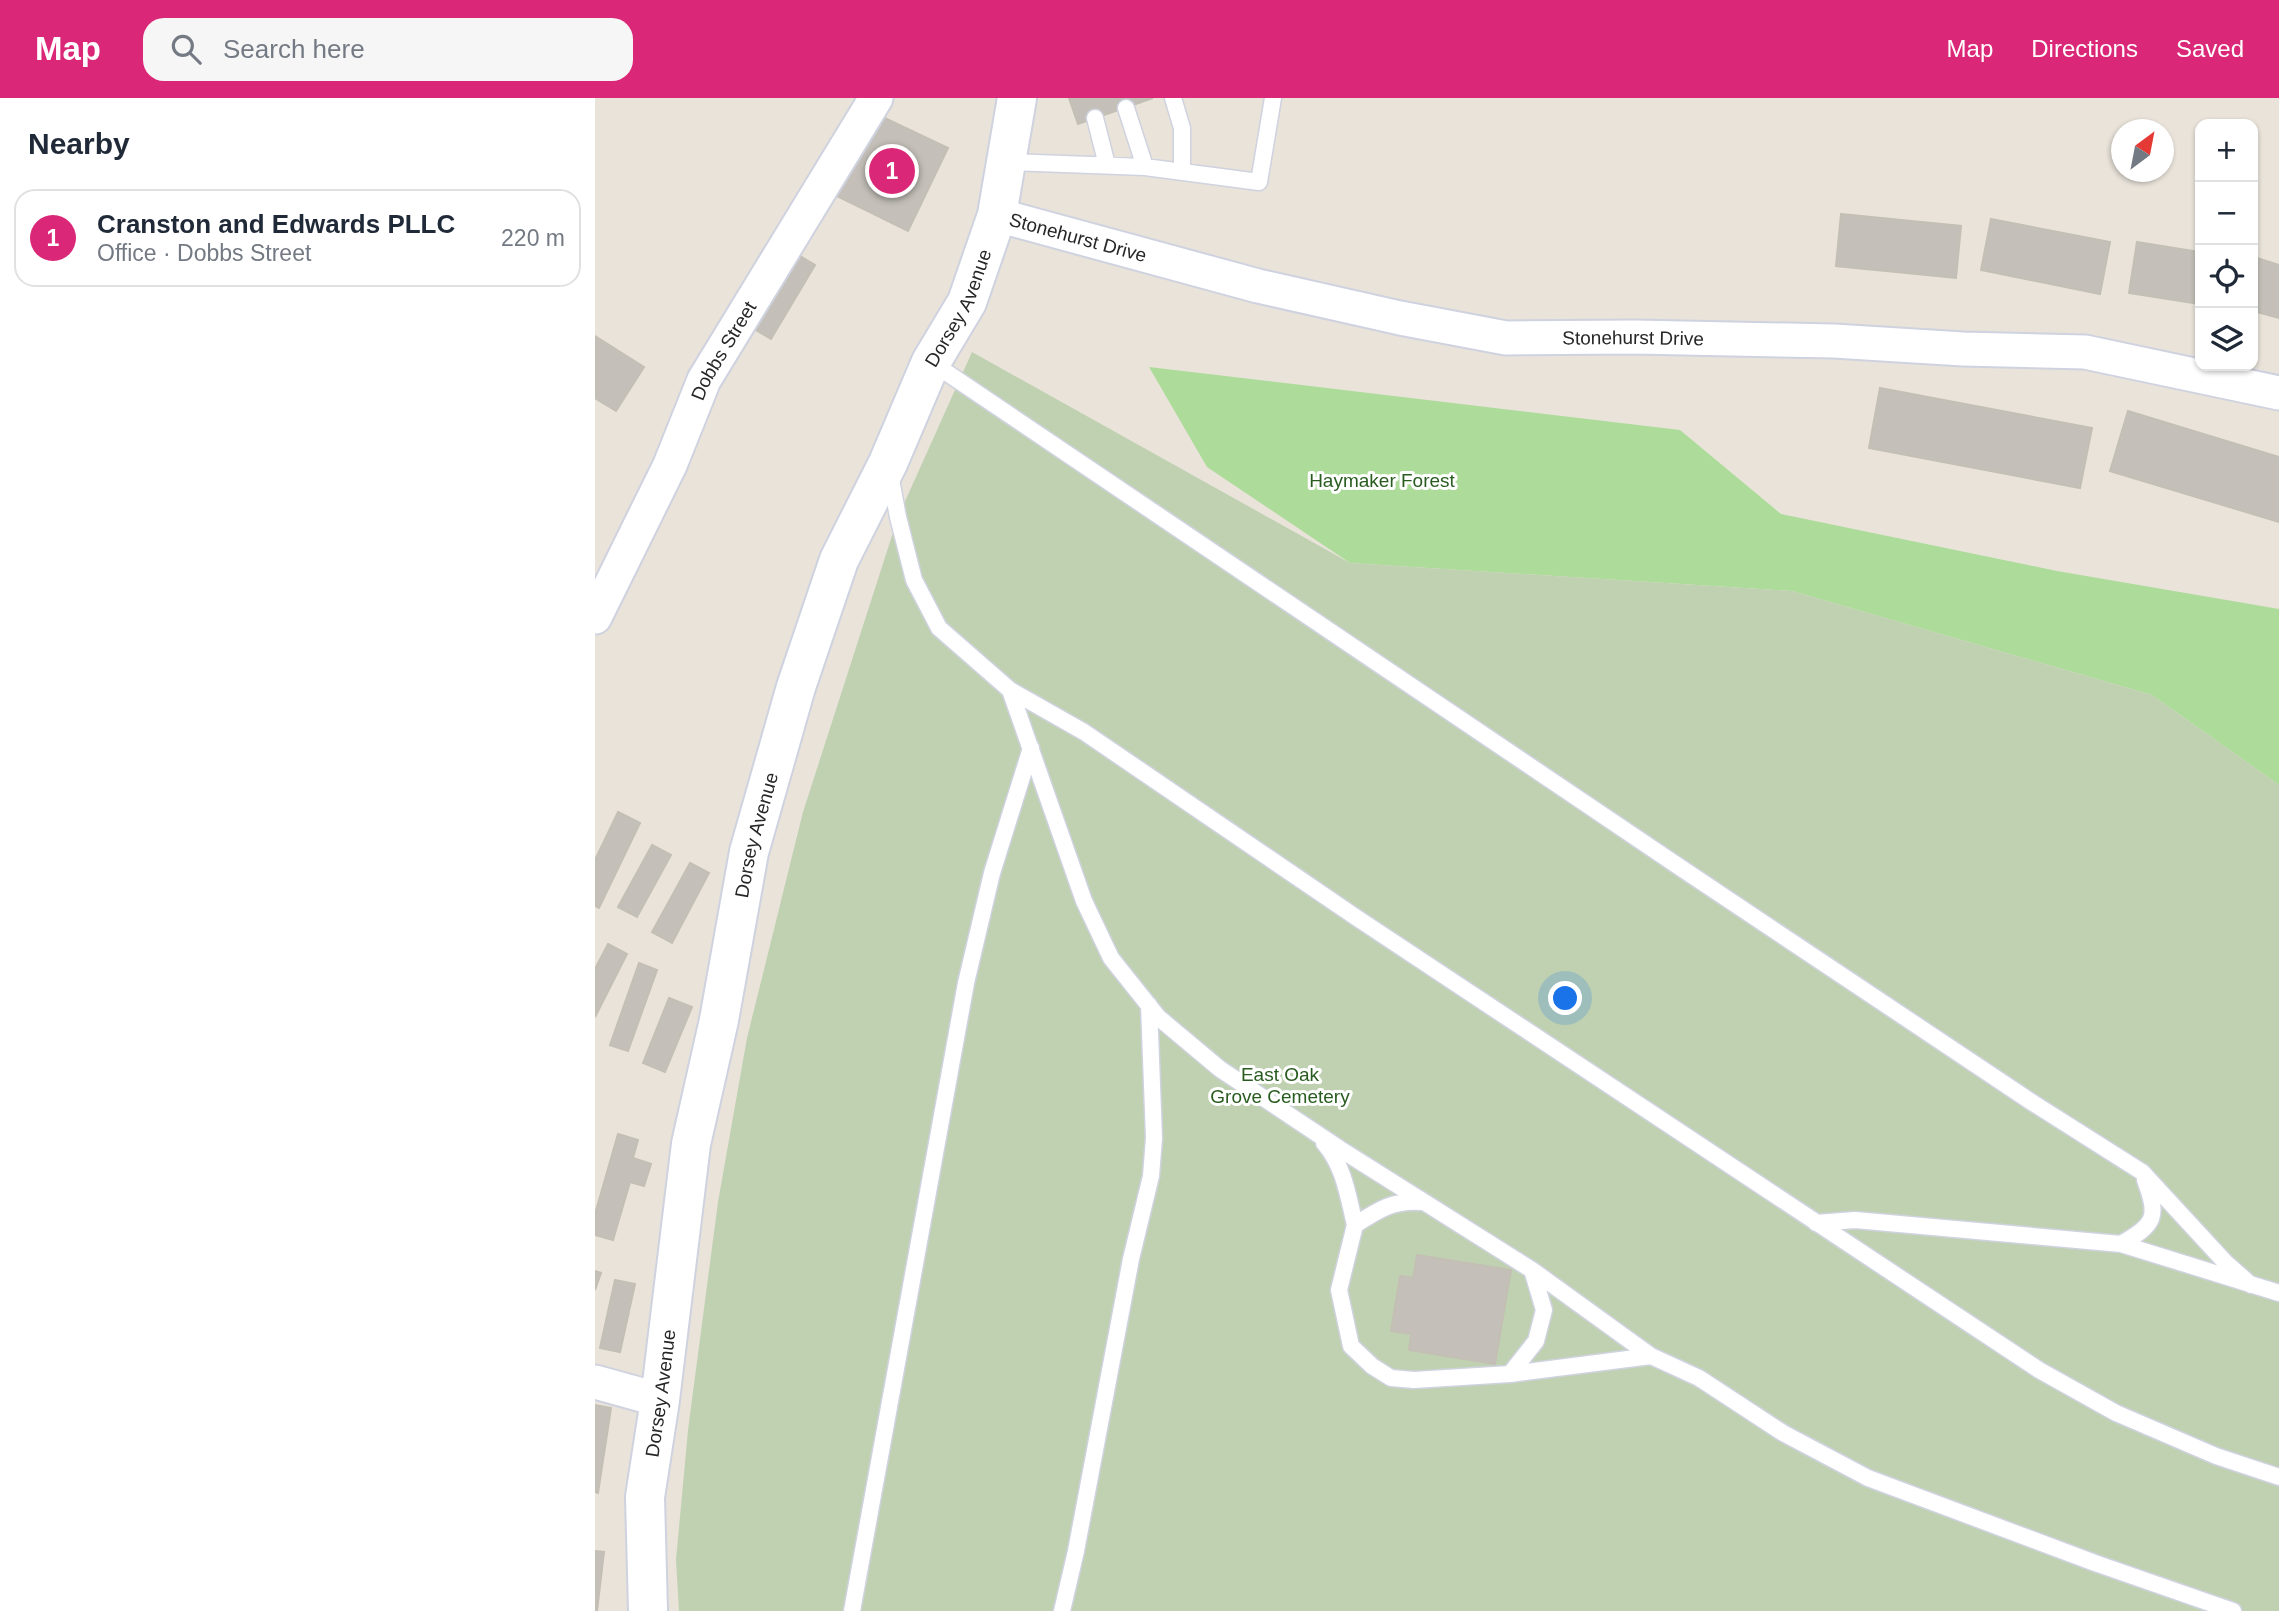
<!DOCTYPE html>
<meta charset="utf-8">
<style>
:root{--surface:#fff;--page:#f6f6f7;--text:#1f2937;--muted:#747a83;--line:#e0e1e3;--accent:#db2777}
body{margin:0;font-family:Arial,sans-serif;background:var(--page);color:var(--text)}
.controls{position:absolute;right:21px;top:21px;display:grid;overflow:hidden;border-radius:14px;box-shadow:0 2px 5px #0004}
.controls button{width:63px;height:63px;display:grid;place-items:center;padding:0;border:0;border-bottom:2px solid var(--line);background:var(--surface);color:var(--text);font:35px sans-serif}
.compass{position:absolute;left:1516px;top:21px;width:63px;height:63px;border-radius:50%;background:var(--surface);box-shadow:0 2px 5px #0004;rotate:32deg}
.you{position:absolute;left:971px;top:901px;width:24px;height:24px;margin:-18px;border:5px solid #fff;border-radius:50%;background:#1a73e8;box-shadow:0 0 0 10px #1a73e833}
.badge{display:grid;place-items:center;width:46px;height:46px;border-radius:50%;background:var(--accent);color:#fff;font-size:23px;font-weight:700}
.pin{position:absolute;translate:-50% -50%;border:4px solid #fff;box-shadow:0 2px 7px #0006}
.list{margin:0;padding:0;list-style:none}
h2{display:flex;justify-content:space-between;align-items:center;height:91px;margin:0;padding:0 28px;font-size:30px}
h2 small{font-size:23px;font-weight:400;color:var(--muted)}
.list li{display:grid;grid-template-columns:46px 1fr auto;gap:21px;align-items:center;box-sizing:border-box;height:98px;margin:0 14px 14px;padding:0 14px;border:2px solid var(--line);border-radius:21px}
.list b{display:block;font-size:26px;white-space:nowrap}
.list p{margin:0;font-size:23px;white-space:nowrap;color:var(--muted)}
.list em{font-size:23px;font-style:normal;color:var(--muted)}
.icon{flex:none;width:38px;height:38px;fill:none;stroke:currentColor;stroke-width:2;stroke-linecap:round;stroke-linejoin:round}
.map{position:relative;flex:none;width:1684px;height:1513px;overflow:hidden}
header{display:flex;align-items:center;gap:42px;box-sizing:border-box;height:98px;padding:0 35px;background:var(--accent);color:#fff}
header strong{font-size:33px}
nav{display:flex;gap:38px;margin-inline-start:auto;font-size:24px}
.search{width:490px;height:63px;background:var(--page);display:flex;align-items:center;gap:18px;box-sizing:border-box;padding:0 24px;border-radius:21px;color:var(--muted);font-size:26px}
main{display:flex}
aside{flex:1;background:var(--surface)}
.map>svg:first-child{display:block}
.green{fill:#addb9a}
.cemetery{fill:#c0d1b2}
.building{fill:#c4c0b9;stroke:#c3bfb4;stroke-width:2}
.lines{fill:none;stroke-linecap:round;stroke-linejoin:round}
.service-casing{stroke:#cfd2df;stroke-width:19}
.minor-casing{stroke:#cfd2df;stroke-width:37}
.tertiary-casing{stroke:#cfd2df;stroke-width:42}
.service{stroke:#fff;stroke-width:16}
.minor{stroke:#fff;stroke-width:33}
.tertiary{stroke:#fff;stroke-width:38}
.labels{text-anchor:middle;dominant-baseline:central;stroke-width:6;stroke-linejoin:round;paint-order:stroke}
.street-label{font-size:19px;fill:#272727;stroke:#fff}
.park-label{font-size:19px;fill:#295c1f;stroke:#fff}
</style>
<header>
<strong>Map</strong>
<div class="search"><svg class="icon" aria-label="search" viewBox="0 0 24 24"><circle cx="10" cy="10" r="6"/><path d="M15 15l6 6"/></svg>Search here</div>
<nav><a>Map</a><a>Directions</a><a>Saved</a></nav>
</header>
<main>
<aside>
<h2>Nearby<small></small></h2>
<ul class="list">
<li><span class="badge">1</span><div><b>Cranston and Edwards PLLC</b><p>Office · Dobbs Street</p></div><em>220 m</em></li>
</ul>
</aside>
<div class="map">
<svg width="1684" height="1513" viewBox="0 0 1684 1513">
<rect width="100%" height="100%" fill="#e9e3da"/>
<!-- green -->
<path class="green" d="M554,269L1085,332L1186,416L1462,473L1684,511V687L1557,597L1197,493L755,465L612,369Z"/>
<!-- cemetery -->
<path class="cemetery" d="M377,254L755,465L1197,493L1557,597L1684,687V1513H84L81,1462L93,1332L123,1104L152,940L208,714L303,419Z"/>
<!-- building -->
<path class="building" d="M474,0H558L483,26Z
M279,15L353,50L313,133L240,97Z
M1246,116L1366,128L1361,180L1241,168Z
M1396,121L1515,144L1505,196L1386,172Z
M1542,144L1605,154V206L1534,195Z
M200,155L220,167L176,241L156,229Z
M1662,160L1684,167V220L1658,213V175Z
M0,238L49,269L21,313L0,300Z
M1285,290L1497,330L1485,390L1274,350Z
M1533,313L1684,359V424L1515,373Z
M23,714L45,725L4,810L0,808V762Z
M57,747L76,757L42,819L23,809Z
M95,765L114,775L77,845L57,834Z
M13,846L32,856L0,919V871Z
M44,865L62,872L33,953L15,947Z
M74,900L97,909L70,974L48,965Z
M23,1036L43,1042L38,1060L56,1066L49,1088L35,1084L18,1142L0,1137V1116Z
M822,1157L916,1172L900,1266L814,1252L816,1236L796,1233L805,1178L818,1180Z
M0,1173L6,1175L0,1192Z
M20,1182L40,1186L25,1254L5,1250Z
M0,1307L16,1310L3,1395L0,1394Z
M0,1453L9,1454L2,1513H0Z"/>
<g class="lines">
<defs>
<path id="service" d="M578,0L587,30V72
M531,10L550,69
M500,20L512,67
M411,64L550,69L664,84L678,0
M336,264L1086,770L1438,1005L1547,1074L1630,1164L1656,1187
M295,376L303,419L319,482L344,530L415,592L489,803L516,860L563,919L625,971L745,1051L937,1172L1056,1258L1104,1280L1188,1335L1273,1380L1500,1465L1638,1513
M415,592L489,634L762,820L1444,1272L1521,1315L1621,1358L1684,1379
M729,1045C749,1068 753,1098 760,1127
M826,1104C798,1102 783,1112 760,1127L744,1192L756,1248L777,1268L796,1280L819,1282L915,1276L941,1243L949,1212L937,1172
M1221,1125L1260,1122L1526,1146L1684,1195
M1526,1146C1560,1126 1564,1120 1550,1082
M915,1276L1056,1258
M257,1513L371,885L397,775L436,650
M467,1513L481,1453L536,1161L556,1078L559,1040L554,907"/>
<g id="minor">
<path id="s1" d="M402,117L663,188L805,220L911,240L1040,239L1239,243L1368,251L1490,254L1684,295"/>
<path id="s2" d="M0,519L75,367L109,282L281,0"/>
<path d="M0,1284L65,1302"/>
</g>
<g id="tertiary">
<path id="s3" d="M53,1513L50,1399L65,1302L96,1046L124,922L154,754L201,589L244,462L293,365L336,264L372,204L402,117L422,0"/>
</g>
</defs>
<!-- service casing -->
<use href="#service" class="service-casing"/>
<!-- minor casing -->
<use href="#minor" class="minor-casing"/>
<!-- tertiary casing -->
<use href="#tertiary" class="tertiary-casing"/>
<!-- service -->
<use href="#service" class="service"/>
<!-- minor -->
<use href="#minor" class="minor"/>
<!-- tertiary -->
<use href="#tertiary" class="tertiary"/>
</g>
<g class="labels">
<!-- street labels -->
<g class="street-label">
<text stroke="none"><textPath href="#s1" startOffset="84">Stonehurst Drive</textPath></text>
<text stroke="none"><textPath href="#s3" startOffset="1353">Dorsey Avenue</textPath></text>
<text stroke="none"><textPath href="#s1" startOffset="651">Stonehurst Drive</textPath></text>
<text stroke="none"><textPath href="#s2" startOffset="296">Dobbs Street</textPath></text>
<text stroke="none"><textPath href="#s3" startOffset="786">Dorsey Avenue</textPath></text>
<text stroke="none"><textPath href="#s3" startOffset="219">Dorsey Avenue</textPath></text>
</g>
<!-- park labels -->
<g class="park-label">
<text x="787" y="382">Haymaker Forest</text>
<text x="685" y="976">East Oak<tspan x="685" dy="22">Grove Cemetery</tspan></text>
</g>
</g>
</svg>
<div class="controls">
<button>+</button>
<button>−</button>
<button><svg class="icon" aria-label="locate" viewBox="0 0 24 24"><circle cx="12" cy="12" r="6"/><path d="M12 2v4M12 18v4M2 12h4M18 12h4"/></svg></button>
<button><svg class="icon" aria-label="layers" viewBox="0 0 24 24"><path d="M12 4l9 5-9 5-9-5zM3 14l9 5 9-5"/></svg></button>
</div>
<svg class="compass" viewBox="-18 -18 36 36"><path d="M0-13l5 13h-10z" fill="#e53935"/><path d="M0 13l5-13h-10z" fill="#747a83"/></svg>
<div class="you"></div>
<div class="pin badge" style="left:297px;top:73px">1</div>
</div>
</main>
